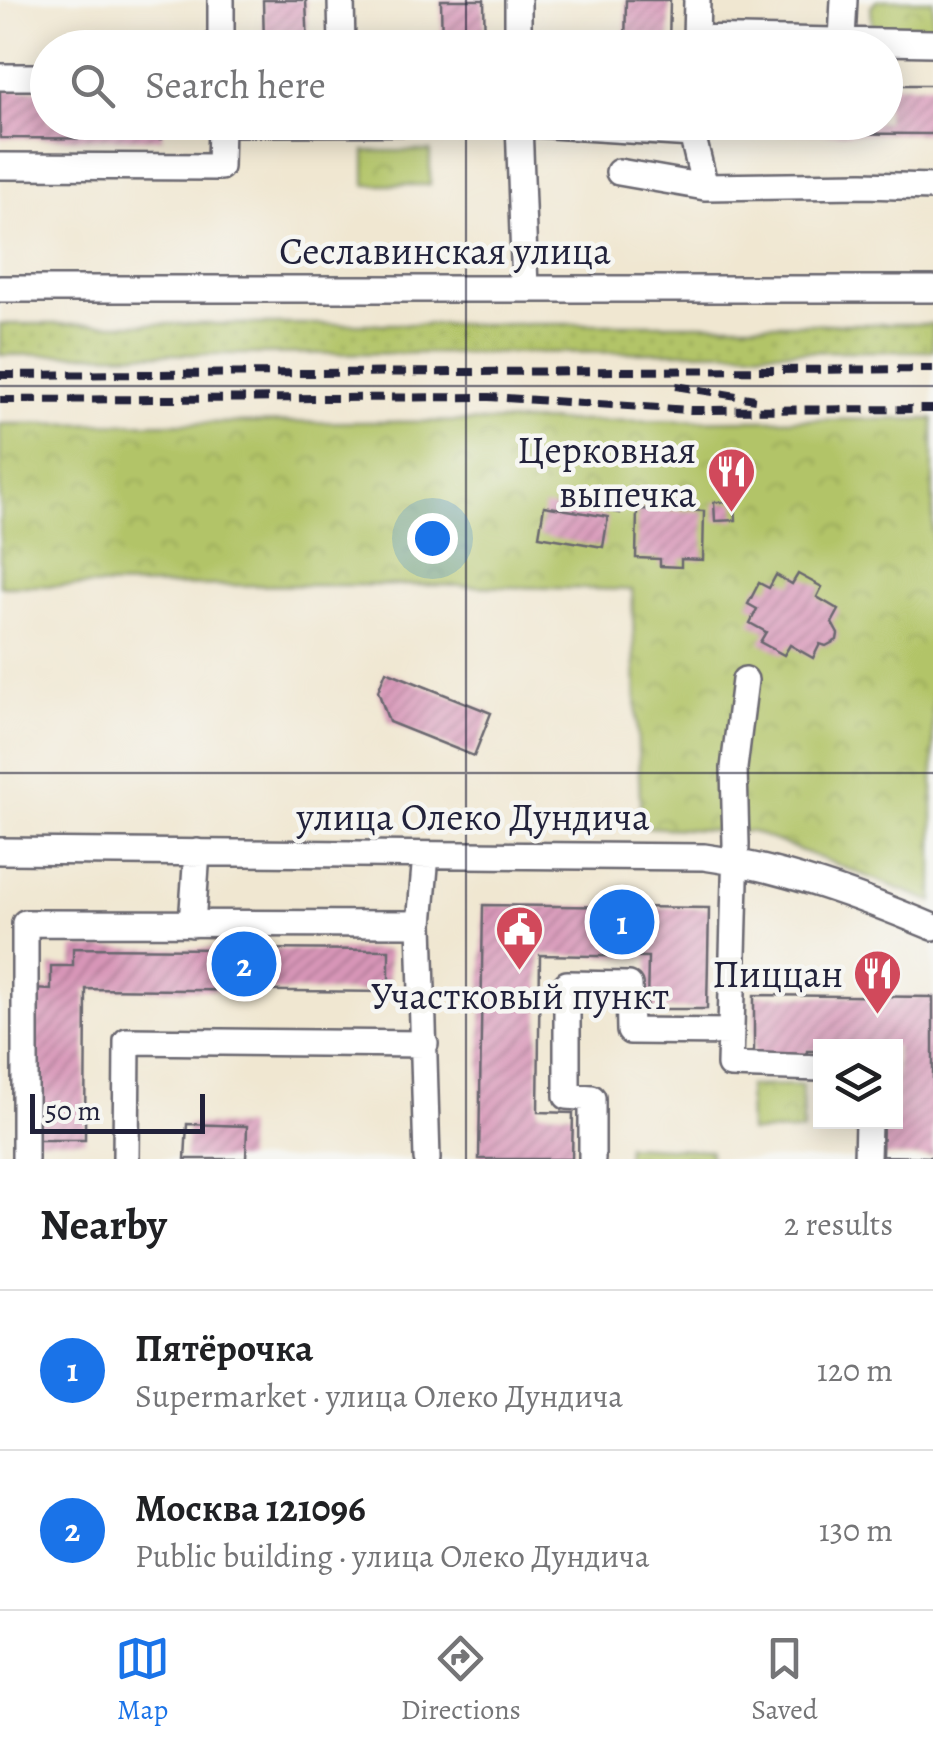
<!DOCTYPE html>
<meta charset="utf-8">
<style>
:root{--surface:#fff;--page:#f2f2f2;--text:#202124;--muted:#757577;--line:#e0e0e0;--accent:#1a73e8}
body{margin:0;font-family:Alegreya,serif;background:var(--page);color:var(--text)}
.controls{position:absolute;right:30px;bottom:30px;display:grid;overflow:hidden;border-radius:0px;box-shadow:0 5px 25px #0003}
.controls button{width:90px;height:90px;display:grid;place-items:center;padding:0;border:0;border-bottom:2px solid var(--line);background:var(--surface);color:var(--text);font:50px sans-serif}
.scale{position:absolute;left:30px;bottom:25px;width:175px;box-sizing:border-box;padding-left:10px;border:5px solid #22223b;border-top:0;font-size:28px;line-height:35px;white-space:nowrap;color:#22223b;-webkit-text-stroke:8px #f6f6f2;paint-order:stroke}
.you{position:absolute;left:432px;top:538px;width:35px;height:35px;margin:-25px;border:8px solid #fff;border-radius:50%;background:#1a73e8;box-shadow:0 0 0 15px #1a73e833}
.badge{display:grid;place-items:center;width:65px;height:65px;border-radius:50%;background:var(--accent);color:#fff;font-size:32px;font-weight:700}
.pin{position:absolute;translate:-50% -50%;border:5px solid #fff;box-shadow:0 2px 10px #0006}
.list{margin:0;padding:0;list-style:none}
h2{display:flex;justify-content:space-between;align-items:center;height:130px;margin:0;padding:0 40px;font-size:42px}
h2 small{font-size:32px;font-weight:400;color:var(--muted)}
.list li{display:grid;grid-template-columns:65px 1fr auto;gap:30px;align-items:center;box-sizing:border-box;height:160px;padding:0 40px;border-top:2px solid var(--line)}
.list b{display:block;font-size:38px;white-space:nowrap}
.list p{margin:0;font-size:32px;white-space:nowrap;color:var(--muted)}
.list em{font-size:32px;font-style:normal;color:var(--muted)}
.icon{flex:none;width:55px;height:55px;fill:none;stroke:currentColor;stroke-width:2;stroke-linecap:round;stroke-linejoin:round}
.map{position:relative;flex:none;width:933px;height:1159px;overflow:hidden}
.search{position:absolute;background:var(--surface);box-shadow:0 5px 25px #0003;left:30px;right:30px;top:30px;height:110px;display:flex;align-items:center;gap:25px;box-sizing:border-box;padding:0 35px;border-radius:55px;color:var(--muted);font-size:38px}
.sheet{height:450px;background:var(--surface)}
nav{display:flex;justify-content:space-around;align-items:center;box-sizing:border-box;height:140px;border-top:2px solid var(--line);background:var(--surface);font-size:28px;color:var(--muted)}
nav a{display:grid;justify-items:center;gap:5px}
nav .on{color:var(--accent)}
.map>svg:first-child{display:block}
.grass{fill:url(#grass-dots);stroke:#6a7352;stroke-width:2.5}
.park{fill:url(#park-crowns);stroke:#6a7352;stroke-width:2.5}
.building{fill:url(#building-hatch)}
.lines{fill:none;stroke-linecap:round;stroke-linejoin:round}
.minor-casing{stroke:#6a6770;stroke-width:30}
.minor{stroke:#fff;stroke-width:25}
.rail{stroke:#22223b;stroke-width:8;stroke-dasharray:15 8;stroke-linecap:butt}
.grid{fill:none;stroke:#22223b;stroke-width:2.5;stroke-opacity:0.55}
.labels{text-anchor:middle;dominant-baseline:central;stroke-width:9;stroke-linejoin:round;paint-order:stroke}
.street-label{font-size:38px;fill:#22223b;stroke:#f6f6f2}
.poi-label{font-size:38px;fill:#22223b;stroke:#f6f6f2;text-anchor:end}
</style>
<div class="map">
<svg width="933" height="1159" viewBox="0 0 933 1159">
<defs>
<pattern id="grass-dots" width="8" height="8" patternUnits="userSpaceOnUse" patternTransform="scale(2.5)"><rect width="8" height="8" fill="#b2c468"/><path d="M2 2h.1M6 6h.1" fill="none" stroke="#99a85b" stroke-width="1.8" stroke-linecap="round"/></pattern>
<pattern id="park-crowns" width="20" height="18" patternUnits="userSpaceOnUse" patternTransform="scale(2.5)"><rect width="20" height="18" fill="#b2c468"/><path d="M2 6a3 3 0 1 1 6 0M12 15a3 3 0 1 1 6 0" fill="none" stroke="#99a85b"/></pattern>
<pattern id="building-hatch" width="6" height="6" patternUnits="userSpaceOnUse" patternTransform="scale(2.5)"><rect width="6" height="6" fill="#d896b8"/><path d="M-1 1l2-2M0 6l6-6M5 7l2-2" fill="none" stroke="#af7a97"/></pattern>
</defs>
<rect width="100%" height="100%" fill="#f6f6f2"/>
<filter id="ink" filterUnits="userSpaceOnUse"><feTurbulence type="fractalNoise" baseFrequency=".01" numOctaves="2"/><feDisplacementMap in="SourceGraphic" scale="20" xChannelSelector="R" yChannelSelector="G"/><feConvolveMatrix kernelMatrix="1 2 1 2 8 2 1 2 1" color-interpolation-filters="sRGB"/></filter>
<filter id="wash" filterUnits="userSpaceOnUse"><feTurbulence type="fractalNoise" baseFrequency=".0048" numOctaves="4" result="noise"/><feDisplacementMap in="SourceGraphic" scale="40" xChannelSelector="R" yChannelSelector="G"/><feGaussianBlur stdDeviation="2.25" result="paint"/><feColorMatrix in="noise" values="0 0 0 0 0 0 0 0 0 0 0 0 0 0 0 0 0 1.4 0 .05"/><feComposite in="paint" operator="in"/></filter>
<g filter="url(#wash)">
<rect width="100%" height="100%" fill="#f0e7d1"/>
<!-- grass -->
<path class="grass" d="M0,324H933V351L0,355Z"/>
<!-- park -->
<path class="park" d="M877,0H933V37L873,36L871,7Z
M365,151H430V185H365Z
M933,419V902L753,832L641,827L632,590L425,585L0,586V424Z
M802,1085L803,1131L749,1132L748,1086Z
M627,1146L710,1150V1159H626Z"/>
<g id="blocks">
<!-- building -->
<path class="building" d="M263,0H306L308,48H264Z
M441,0H484L485,48H442Z
M626,0H670L669,48H625Z
M886,85H933V134L751,133V122H886Z
M0,89L48,90V122H162V139L0,138Z
M599,496L622,500L620,513L597,509Z
M714,502H735L736,520L715,521Z
M544,506L608,517L603,547L539,536Z
M637,509L704,511L703,560L681,559V567L660,566V559L636,558Z
M798,574L822,587L817,597L839,610L832,623L838,634L837,640L826,646L820,644L813,658L790,645L784,655L760,642L766,632L750,623L757,609L748,604L759,583L769,588L776,575L792,584Z
M386,671L491,713L474,756L389,722L378,691Z
M483,905L709,908L707,1009H647L648,957L540,955L538,1112L573,1113L572,1159H479Z
M73,948L389,950V992L86,989L85,1140H31L32,989L51,990V966H73Z
M754,995L933,997V1157L882,1156L883,1122H896V1046H820V1051H807L806,1059H754Z
M187,1124L247,1126L246,1159H185Z"/>
</g>
</g>
<g filter="url(#ink)">
<use href="#blocks" fill-opacity="0" stroke="#6a6770" stroke-width="2.5"/>
<g class="lines">
<defs>
<path id="minor" d="M221,0V48
M341,0L342,48
M518,0V48
M696,38L697,0
M842,40L844,0
M696,48V38L933,43
M0,77H48
M692,134L705,187L863,185L933,187
M0,166L220,167L221,123L519,122
M619,172L705,187
M525,288L519,123L692,134L693,122
M0,289H933
M745,680L734,768L736,844L730,1065L820,1068
M0,851L704,857C783,868 859,896 933,927
M426,855L420,924L427,1159
M192,924L197,852
M25,1159V923L420,924
M126,1159L127,1041L425,1044
M592,1159V1098L567,1096V984L629,985L630,1031L731,1032
M867,1159L868,1122"/>
</defs>
<!-- minor casing -->
<use href="#minor" class="minor-casing"/>
<!-- minor -->
<use href="#minor" class="minor"/>
<!-- rail -->
<path class="rail" d="M0,375L933,369
M676,386L755,399
M0,400L489,397L691,410L933,409"/>
</g>
</g>
<!-- grid -->
<path class="grid" d="M466,0V48M466,122V1159M0,386H933M0,773H933"/>
<!-- icons -->
<defs>
<symbol id="restaurant-pin" viewBox="-11 -11 22 30"><path d="M0 17L-7.5 6A9.5 9.5 0 1 1 7.5 6Z" fill="#d1495b" stroke="#f6f6f2"/><path d="M-5-6h1v4h1v-4h1v4h1v-4h1v5L-1.5 .5V6h-2V.5L-5-1ZM5-6V6H3V1.5H1.5Q1.5-4 5-6Z" fill="#fff"/></symbol>
<symbol id="civic-pin" viewBox="-11 -11 22 30"><path d="M0 17L-7.5 6A9.5 9.5 0 1 1 7.5 6Z" fill="#d1495b" stroke="#f6f6f2"/><path d="M-.6-6.5H3V-4.5H.6V-3L4-1V1h2V6H-6V1h2V-1L-.6-3ZM-1.2 2.5V6h2.4V2.5Z" fill="#fff"/></symbol>
</defs>
<g fill-rule="evenodd">
<use href="#restaurant-pin" x="704" y="444" width="55" height="75"/>
<use href="#civic-pin" x="492" y="902" width="55" height="75"/>
<use href="#restaurant-pin" x="850" y="946" width="55" height="75"/>
</g>
<g class="labels">
<!-- street labels -->
<g class="street-label">
<text x="445" y="251">Сеславинская улица</text>
<text x="473" y="817">улица Олеко Дундича</text>
</g>
<!-- poi labels -->
<g class="poi-label">
<text x="696" y="450">Церковная<tspan x="696" dy="44">выпечка</tspan></text>
<text x="843" y="974">Пиццан</text>
<text x="520" y="996" text-anchor="middle">Участковый пункт</text>
</g>
</g>
</svg>
<div class="controls">
<button><svg class="icon" aria-label="layers" viewBox="0 0 24 24"><path d="M12 4l9 5-9 5-9-5zM3 14l9 5 9-5"/></svg></button>
</div>
<div class="scale">50 m</div>
<div class="you"></div>
<div class="pin badge" style="left:622px;top:922px">1</div>
<div class="pin badge" style="left:244px;top:964px">2</div>
<div class="search"><svg class="icon" aria-label="search" viewBox="0 0 24 24"><circle cx="10" cy="10" r="6"/><path d="M15 15l6 6"/></svg>Search here</div>
</div>
<section class="sheet">
<h2>Nearby<small>2 results</small></h2>
<ul class="list">
<li><span class="badge">1</span><div><b>Пятёрочка</b><p>Supermarket · улица Олеко Дундича</p></div><em>120 m</em></li>
<li><span class="badge">2</span><div><b>Москва 121096</b><p>Public building · улица Олеко Дундича</p></div><em>130 m</em></li>
</ul>
</section>
<nav>
<a class="on"><svg class="icon" aria-label="map" viewBox="0 0 24 24"><path d="M3 6l6-2 6 2 6-2v14l-6 2-6-2-6 2zM9 4v14M15 6v14"/></svg>Map</a>
<a><svg class="icon" aria-label="directions" viewBox="0 0 24 24"><path d="M12 3l9 9-9 9-9-9zM9 14v-3h6M13 9l2 2-2 2"/></svg>Directions</a>
<a><svg class="icon" aria-label="saved" viewBox="0 0 24 24"><path d="M7 4h10v16l-5-4-5 4z"/></svg>Saved</a>
</nav>
